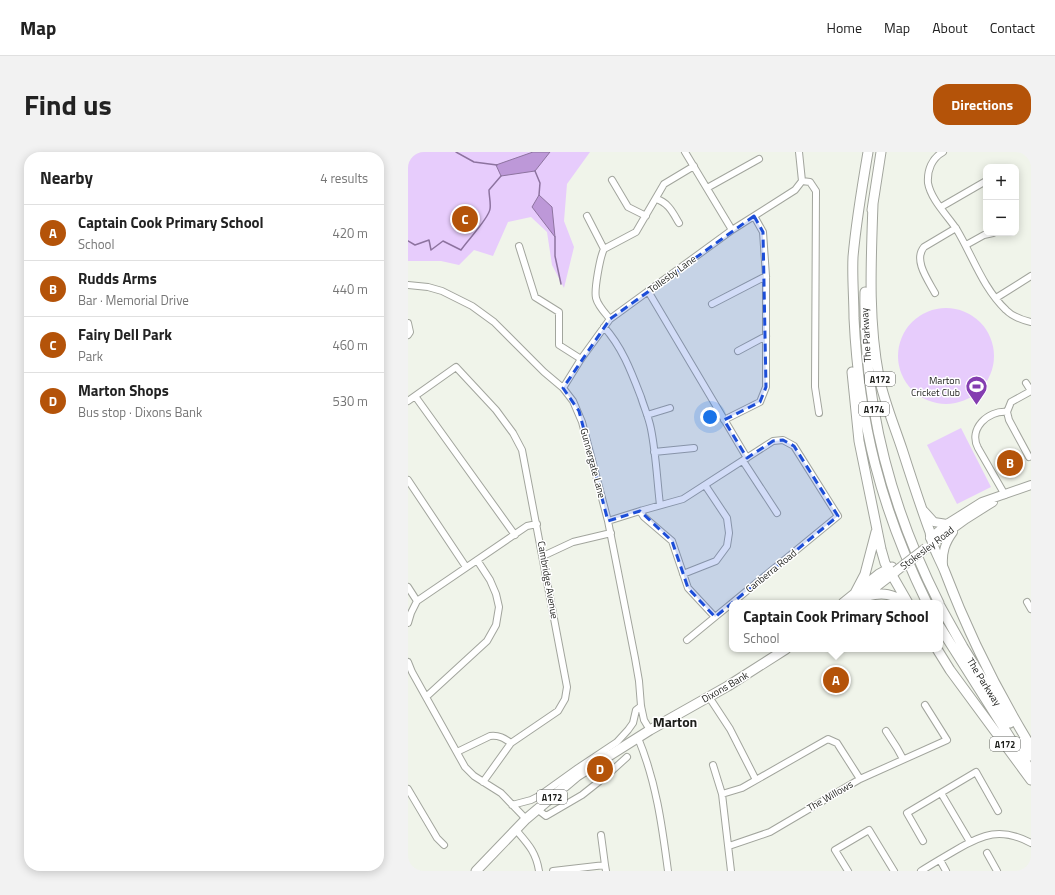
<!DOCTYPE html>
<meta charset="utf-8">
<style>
:root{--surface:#fff;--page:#f2f2f2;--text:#222;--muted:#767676;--line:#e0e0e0;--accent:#b45309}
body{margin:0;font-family:"Titillium Web",sans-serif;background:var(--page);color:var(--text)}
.controls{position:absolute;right:12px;top:12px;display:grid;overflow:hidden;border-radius:8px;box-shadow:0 2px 10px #0003}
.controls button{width:36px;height:36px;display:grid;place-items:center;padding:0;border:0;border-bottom:1px solid var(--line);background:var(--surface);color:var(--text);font:20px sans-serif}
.you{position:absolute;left:302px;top:265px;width:14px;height:14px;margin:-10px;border:3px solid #fff;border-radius:50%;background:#1a73e8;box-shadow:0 0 0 6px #1a73e833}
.badge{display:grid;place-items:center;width:26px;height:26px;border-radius:50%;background:var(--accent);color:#fff;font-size:13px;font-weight:700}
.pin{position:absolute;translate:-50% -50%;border:2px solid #fff;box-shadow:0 1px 4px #0006}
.popup{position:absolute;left:321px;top:448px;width:214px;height:52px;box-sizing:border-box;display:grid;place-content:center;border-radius:8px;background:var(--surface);filter:drop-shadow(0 1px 3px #0005);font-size:13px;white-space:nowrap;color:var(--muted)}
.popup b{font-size:15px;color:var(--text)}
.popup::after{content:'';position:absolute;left:50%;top:100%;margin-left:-8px;border:8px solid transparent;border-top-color:var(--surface)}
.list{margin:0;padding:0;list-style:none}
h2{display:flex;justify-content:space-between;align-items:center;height:52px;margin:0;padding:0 16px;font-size:17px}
h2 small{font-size:13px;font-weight:400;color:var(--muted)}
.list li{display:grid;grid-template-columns:26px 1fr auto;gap:12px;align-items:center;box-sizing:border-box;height:56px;padding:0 16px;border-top:1px solid var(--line)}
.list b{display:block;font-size:15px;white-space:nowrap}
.list p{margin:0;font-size:13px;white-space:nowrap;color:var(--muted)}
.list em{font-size:13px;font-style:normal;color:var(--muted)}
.map{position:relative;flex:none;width:623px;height:719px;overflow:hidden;border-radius:16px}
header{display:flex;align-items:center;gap:24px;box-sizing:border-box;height:56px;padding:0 20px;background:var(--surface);border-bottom:1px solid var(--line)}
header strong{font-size:19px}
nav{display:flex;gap:22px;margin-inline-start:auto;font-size:14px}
.intro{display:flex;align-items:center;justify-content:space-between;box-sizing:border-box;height:96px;padding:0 24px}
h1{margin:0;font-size:28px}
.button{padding:10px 18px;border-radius:16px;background:var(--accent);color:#fff;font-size:14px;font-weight:700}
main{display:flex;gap:24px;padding:0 24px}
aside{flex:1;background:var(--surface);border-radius:16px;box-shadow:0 2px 10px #0003}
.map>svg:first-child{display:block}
.green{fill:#e7ccfc}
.water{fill:#bd98d8;stroke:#8d739f}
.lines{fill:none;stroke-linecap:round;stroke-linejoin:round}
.stream{stroke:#8d739f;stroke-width:1.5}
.minor-casing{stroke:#a2a59d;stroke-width:8}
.major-casing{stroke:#a2a59d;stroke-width:10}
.highway-casing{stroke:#a2a59d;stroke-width:11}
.minor{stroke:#fff;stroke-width:6}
.major{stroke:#fff;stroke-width:8}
.highway{stroke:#fff;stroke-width:9}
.highway-bridge-casing{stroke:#a2a59d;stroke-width:11;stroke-linecap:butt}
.highway-bridge{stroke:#fff;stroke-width:9}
.marked{fill:#1d4ed8;fill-opacity:0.2;stroke:#1d4ed8;stroke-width:3;stroke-dasharray:8 5;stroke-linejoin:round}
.labels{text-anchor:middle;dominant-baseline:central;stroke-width:3;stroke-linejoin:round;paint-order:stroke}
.shield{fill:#fff;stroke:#61625f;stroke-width:1}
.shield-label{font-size:9px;font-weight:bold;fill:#1d1e1b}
.street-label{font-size:10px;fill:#1d1e1b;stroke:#fff}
.poi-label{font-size:10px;fill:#1d1e1b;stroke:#fff;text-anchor:end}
.district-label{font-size:14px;font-weight:bold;fill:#1d1e1b;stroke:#fff}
</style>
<header>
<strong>Map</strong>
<nav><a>Home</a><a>Map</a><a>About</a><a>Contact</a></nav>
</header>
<div class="intro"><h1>Find us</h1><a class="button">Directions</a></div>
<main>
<aside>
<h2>Nearby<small>4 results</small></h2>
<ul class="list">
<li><span class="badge">A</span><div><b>Captain Cook Primary School</b><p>School</p></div><em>420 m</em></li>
<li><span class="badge">B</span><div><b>Rudds Arms</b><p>Bar · Memorial Drive</p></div><em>440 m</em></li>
<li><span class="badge">C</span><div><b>Fairy Dell Park</b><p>Park</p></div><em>460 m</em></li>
<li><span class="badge">D</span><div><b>Marton Shops</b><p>Bus stop · Dixons Bank</p></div><em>530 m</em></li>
</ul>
</aside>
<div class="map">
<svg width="623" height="719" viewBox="0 0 623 719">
<rect width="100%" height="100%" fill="#f0f4ea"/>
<!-- green -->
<path class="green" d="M0,0H182L159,32L156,69L166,95L156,136L144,113L139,80L123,65L100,70L85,104L66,98L51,113L33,109H0Z
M490 204a48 48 0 1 1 96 0a48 48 0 1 1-96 0Z
M553,276L583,335L549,352L519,293Z"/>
<!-- water -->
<path class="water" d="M125,0H142L127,19L93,24L88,13Z
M131,43L144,55L147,85L124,55Z"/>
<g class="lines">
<!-- stream -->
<path class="stream" d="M48,0L66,10L89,13
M127,19L132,31L131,43
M147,85V104L153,132
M0,89L7,93L21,88L23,98L35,89L53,98C59,89 81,66 82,57C83,51 81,44 81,38L93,24"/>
<defs>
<path id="minor" d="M277,0L324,78
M391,0L394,29
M535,0C524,6 519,18 520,31C523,48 540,64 549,78C565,105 575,136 598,158C605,165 614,168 623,170
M204,28L220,55L238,64
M394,29L402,30L408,39L407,235L411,261
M299,36L351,7
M248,47C260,50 265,61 271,71
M533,55L578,29
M179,64L196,97
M558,93L576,83L585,81
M111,94L127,145L151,160V193L173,207
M0,133L20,135L34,139L64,154L86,170L136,220L155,236L165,249L174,270L200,369L227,506L231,529L233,554L236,568L242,578
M240,139L339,306
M527,141C520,128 505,108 516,95L548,76
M588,146L623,124
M304,152L358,124
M202,167C197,161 190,154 188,146C186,138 192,105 196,97L228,80L256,32L286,14
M0,171L2,180L0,183
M196,175C214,195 223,219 233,245C236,255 241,266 243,277C248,302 249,328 252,353
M330,199L358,184
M618,231L623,239
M155,236L173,207L202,167L324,78L387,38L394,29
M7,244L107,383
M0,249L48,215L88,258L105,281L114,298L159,535L157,547L150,559L103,591L75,630
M239,263L262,256
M316,268L352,250L358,235V124L355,80L346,64
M246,300L286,296
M621,305L601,268L599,260L603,250L623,239
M335,309L369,361
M0,328L58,415
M597,343L570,296C560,277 580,258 599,260
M200,369L232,359L275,347L365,289L375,288L386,294L430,364L307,465L280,436L264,389L236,365L232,359
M135,404L165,390L203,381
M275,422L308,409L319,394L321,381L319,366L297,333
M0,435L9,449
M619,450L623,457
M0,471L3,461L9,449L119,374L129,372
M279,488L307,465
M0,510L4,520L57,615L66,624L93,641L118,667
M18,545L79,489L88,473L91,455L88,442L82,428L69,408
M301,545L322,577L348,628
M478,579L489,596L495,607
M230,586C248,629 254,673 260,719
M49,600L82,584C91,583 96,586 103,591
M305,613L314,642L323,719
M452,627L539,588L517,553
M0,637L29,686L36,693
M533,641L562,690
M314,642L334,636L420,587L429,591L452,627L362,680L321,694
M104,653L123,648L131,644L170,616L209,590L220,578L225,571L228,558L233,554
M129,657L138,664L174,643L198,624L219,605
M108,678C120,692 128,700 131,719
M193,683L197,713
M515,689L499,661L568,620L590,659
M579,701L589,719
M532,708L538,719
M145,719L197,713L198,719
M440,719L427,698L461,678L486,719
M513,719C524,712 536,705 548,698C575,682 593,675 623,691"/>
<path id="major" d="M516,359L526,370L539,372
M522,386L539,372L574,350L623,333
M525,391L558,367L585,350
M535,414C534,400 537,391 545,380"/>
<path id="highway" d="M460,0C454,35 448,70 445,105C444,125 446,146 446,166C451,271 473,357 519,451
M465,52C463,110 460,168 471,225C476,249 486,273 494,297C503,325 512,353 522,380C523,394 532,407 537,420C560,481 589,539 623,595
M464,58L473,0
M457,140C455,249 482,354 531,451
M444,220L451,289L473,397L477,411L500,451
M446,443L457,422L468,380
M459,444C476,440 484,442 499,451
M435,451L471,422L484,415
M447,451L487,420
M532,454L555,495L602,571
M532,475L623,619
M529,497L542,518L623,628
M614,590L623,604
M68,719L118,667L169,624L242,578L320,534L378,497"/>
</defs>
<!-- minor casing -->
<use href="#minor" class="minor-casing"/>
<!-- major casing -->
<use href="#major" class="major-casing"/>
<!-- highway casing -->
<use href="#highway" class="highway-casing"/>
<!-- minor -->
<use href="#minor" class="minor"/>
<!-- major -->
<use href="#major" class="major"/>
<!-- highway -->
<use href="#highway" class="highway"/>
<defs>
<path id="highway-bridge" d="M488,419L518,396"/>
</defs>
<!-- highway-bridge casing -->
<use href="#highway-bridge" class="highway-bridge-casing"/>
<!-- highway-bridge -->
<use href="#highway-bridge" class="highway-bridge"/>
</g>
<!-- marked area -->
<path class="marked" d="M346,64L355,80L358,235L352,250L316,268L339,306L365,289L375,288L386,294L430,364L307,465L280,436L264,389L232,359L200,369L171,259L155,236L202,167Z"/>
<!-- icons -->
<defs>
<symbol id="stadium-pin" viewBox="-11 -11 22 30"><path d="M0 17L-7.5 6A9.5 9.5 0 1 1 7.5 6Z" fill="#843db0" stroke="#fff"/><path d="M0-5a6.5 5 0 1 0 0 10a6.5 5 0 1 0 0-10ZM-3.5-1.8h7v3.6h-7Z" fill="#fff"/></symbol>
</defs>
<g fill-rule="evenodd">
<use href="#stadium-pin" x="556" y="222" width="25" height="34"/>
</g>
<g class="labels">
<!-- shield labels -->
<g class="shield">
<rect x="457" y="220" width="30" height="14" rx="3"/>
<rect x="451" y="250" width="30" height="14" rx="3"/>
<rect x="582" y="585" width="30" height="14" rx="3"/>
<rect x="129" y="638" width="30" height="14" rx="3"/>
</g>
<g class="shield-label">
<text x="472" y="227">A172</text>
<text x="466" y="257">A174</text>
<text x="597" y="592">A172</text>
<text x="144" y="645">A172</text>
</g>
<!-- street labels -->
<g class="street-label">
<text transform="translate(264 122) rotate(-36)">Tollesby Lane</text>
<text transform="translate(458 183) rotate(-93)">The Parkway</text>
<text transform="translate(185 311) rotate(75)">Gunnergate Lane</text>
<text transform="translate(519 396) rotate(-37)">Stokesley Road</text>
<text transform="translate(363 419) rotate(-39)">Canberra Road</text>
<text transform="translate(140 428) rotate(80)">Cambridge Avenue</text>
<text transform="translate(576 530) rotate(58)">The Parkway</text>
<text transform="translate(317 535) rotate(-30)">Dixons Bank</text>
<text transform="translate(422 644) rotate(-30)">The Willows</text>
</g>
<!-- poi labels -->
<g class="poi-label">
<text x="552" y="228">Marton<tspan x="552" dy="12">Cricket Club</tspan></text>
</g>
<!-- district labels -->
<g class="district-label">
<text x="267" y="569">Marton</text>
</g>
</g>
</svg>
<div class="controls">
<button>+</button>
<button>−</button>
</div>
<div class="you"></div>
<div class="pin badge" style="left:428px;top:528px">A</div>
<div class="popup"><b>Captain Cook Primary School</b>School</div>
<div class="pin badge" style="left:602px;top:311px">B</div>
<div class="pin badge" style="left:57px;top:67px">C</div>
<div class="pin badge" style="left:192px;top:617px">D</div>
</div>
</main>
